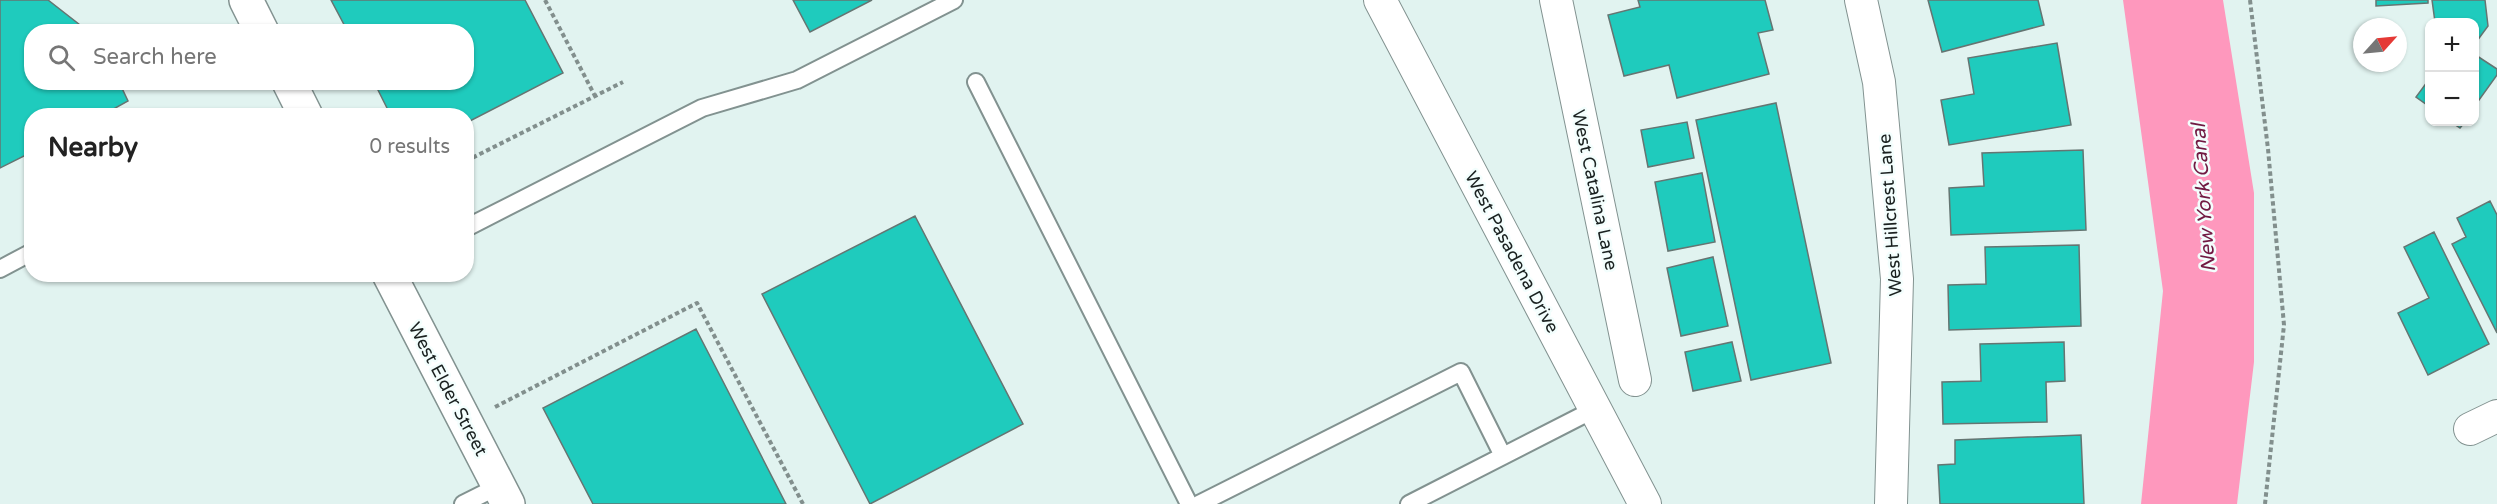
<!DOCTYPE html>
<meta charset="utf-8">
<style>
:root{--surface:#fff;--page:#f2f2f2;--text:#222;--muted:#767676;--line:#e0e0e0}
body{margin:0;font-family:"Varela Round",sans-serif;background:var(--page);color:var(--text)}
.controls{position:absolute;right:18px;top:18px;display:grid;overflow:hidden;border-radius:12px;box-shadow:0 2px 4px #0004}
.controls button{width:54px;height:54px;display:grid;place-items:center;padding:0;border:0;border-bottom:2px solid var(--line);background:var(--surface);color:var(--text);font:30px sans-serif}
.compass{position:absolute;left:2353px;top:18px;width:54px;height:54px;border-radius:50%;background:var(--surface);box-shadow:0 2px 4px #0004;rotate:63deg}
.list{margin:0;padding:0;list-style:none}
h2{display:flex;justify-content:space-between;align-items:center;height:78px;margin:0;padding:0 24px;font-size:26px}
h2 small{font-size:20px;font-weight:400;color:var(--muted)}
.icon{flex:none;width:33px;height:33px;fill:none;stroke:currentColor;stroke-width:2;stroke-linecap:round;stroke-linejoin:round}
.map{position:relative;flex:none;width:2497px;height:504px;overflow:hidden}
.search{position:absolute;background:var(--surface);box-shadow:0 2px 4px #0004;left:24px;top:24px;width:450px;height:66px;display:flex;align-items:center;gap:15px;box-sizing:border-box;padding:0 21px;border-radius:24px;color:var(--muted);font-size:22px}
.panel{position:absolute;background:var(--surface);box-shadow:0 2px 4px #0004;left:24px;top:108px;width:450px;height:174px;border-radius:24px}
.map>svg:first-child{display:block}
.water{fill:#fe98bd}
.building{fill:#1fcbbd;stroke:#657572;stroke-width:1.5}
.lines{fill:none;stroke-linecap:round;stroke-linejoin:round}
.lane-casing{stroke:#829290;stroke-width:20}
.street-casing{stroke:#829290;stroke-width:34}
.secondary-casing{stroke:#829290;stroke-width:36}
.path{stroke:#828f8d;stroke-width:4;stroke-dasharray:4.5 3;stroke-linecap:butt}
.lane{stroke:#fff;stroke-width:16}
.street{stroke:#fff;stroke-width:32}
.secondary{stroke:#fff;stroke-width:33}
.labels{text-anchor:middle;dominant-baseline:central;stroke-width:5;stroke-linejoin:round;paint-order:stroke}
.street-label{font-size:18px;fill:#1a2120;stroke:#f3fefd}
.water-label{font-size:20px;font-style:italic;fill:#711942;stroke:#f3fefd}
</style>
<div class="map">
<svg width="2497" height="504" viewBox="0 0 2497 504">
<rect width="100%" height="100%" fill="#e1f3f0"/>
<!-- water -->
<path class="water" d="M2123,0H2223L2254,193V362L2237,504H2141L2163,291Z"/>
<!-- building -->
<path class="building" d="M0,0H48L89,32H32V82H119L128,101L101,116H32V152L0,168Z
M331,0H525L563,73L466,123V116H391L374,82H466V32H348Z
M793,0H872L810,32Z
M1638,0H1765L1773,30L1758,33L1769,74L1677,98L1669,65L1624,76L1608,15L1640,7Z
M1928,0H2038L2044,25L1942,52Z
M2376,0H2428V3L2376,6Z
M2432,0H2485L2488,26L2474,45V22H2435Z
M2057,43L2071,125L1949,145L1941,100L1974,94L1968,58Z
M2474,54L2497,69V75L2474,107Z
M2430,78V107L2416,97Z
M1776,103L1831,363L1751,380L1696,120Z
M1687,122L1694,158L1648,167L1641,130Z
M2451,122H2465L2460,128Z
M2083,150L2086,230L1951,235L1949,188L1984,186L1982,153Z
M1702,173L1715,242L1668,251L1655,182Z
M2490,201L2497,215V333L2452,244L2466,237L2457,218Z
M915,216L1023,424L870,504L762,294Z
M2434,232L2489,344L2428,375L2398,313L2429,298L2404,247Z
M2079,245L2081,326L1949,330L1948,285L1986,284L1985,247Z
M1713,257L1728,326L1681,336L1667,268Z
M696,329L786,504H593L543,408Z
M1732,342L1741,381L1693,391L1685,352Z
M2064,342L2065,381L2046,382L2047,422L1943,424L1942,382L1981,381L1980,344Z
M2081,435L2084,504H1940L1938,465L1955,464V440Z"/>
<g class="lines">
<defs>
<path id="lane" d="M976,82L1189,504
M466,228L702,108L797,80L954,0
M0,269L32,252
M463,504L499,486
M1199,504L1461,372L1503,456
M1409,504L1595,409"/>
<path id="street" d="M1380,0L1645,504
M1556,0L1635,380
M1861,0L1879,82L1897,279L1891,504
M2470,429L2497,416"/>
<path id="secondary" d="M246,0L262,32
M289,82L306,116
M389,274L508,504"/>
</defs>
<!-- lane casing -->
<use href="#lane" class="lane-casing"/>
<!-- street casing -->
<use href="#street" class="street-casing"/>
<!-- secondary casing -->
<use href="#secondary" class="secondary-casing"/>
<!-- path -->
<path class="path" d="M545,0L595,96
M2250,0L2268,149L2284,325L2265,504
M466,161L623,82
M495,407L697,303L803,504"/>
<!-- lane -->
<use href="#lane" class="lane"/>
<!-- street -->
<use href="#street" class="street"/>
<!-- secondary -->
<use href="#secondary" class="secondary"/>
</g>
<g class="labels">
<!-- street labels -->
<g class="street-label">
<text transform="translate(1595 190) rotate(78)">West Catalina Lane</text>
<text transform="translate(1890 215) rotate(-94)">West Hillcrest Lane</text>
<text transform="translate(1512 252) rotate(62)">West Pasadena Drive</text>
<text transform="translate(448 389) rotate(62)">West Elder Street</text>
</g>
<!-- water labels -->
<g class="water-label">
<text transform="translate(2204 198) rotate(-94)">New York Canal</text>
</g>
</g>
</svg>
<div class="controls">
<button>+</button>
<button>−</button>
</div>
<svg class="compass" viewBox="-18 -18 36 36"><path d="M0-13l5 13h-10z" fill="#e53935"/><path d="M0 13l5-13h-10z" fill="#767676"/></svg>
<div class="search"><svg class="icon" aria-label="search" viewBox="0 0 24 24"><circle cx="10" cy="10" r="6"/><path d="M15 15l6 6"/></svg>Search here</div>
<section class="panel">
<h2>Nearby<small>0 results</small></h2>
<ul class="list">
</ul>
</section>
</div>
